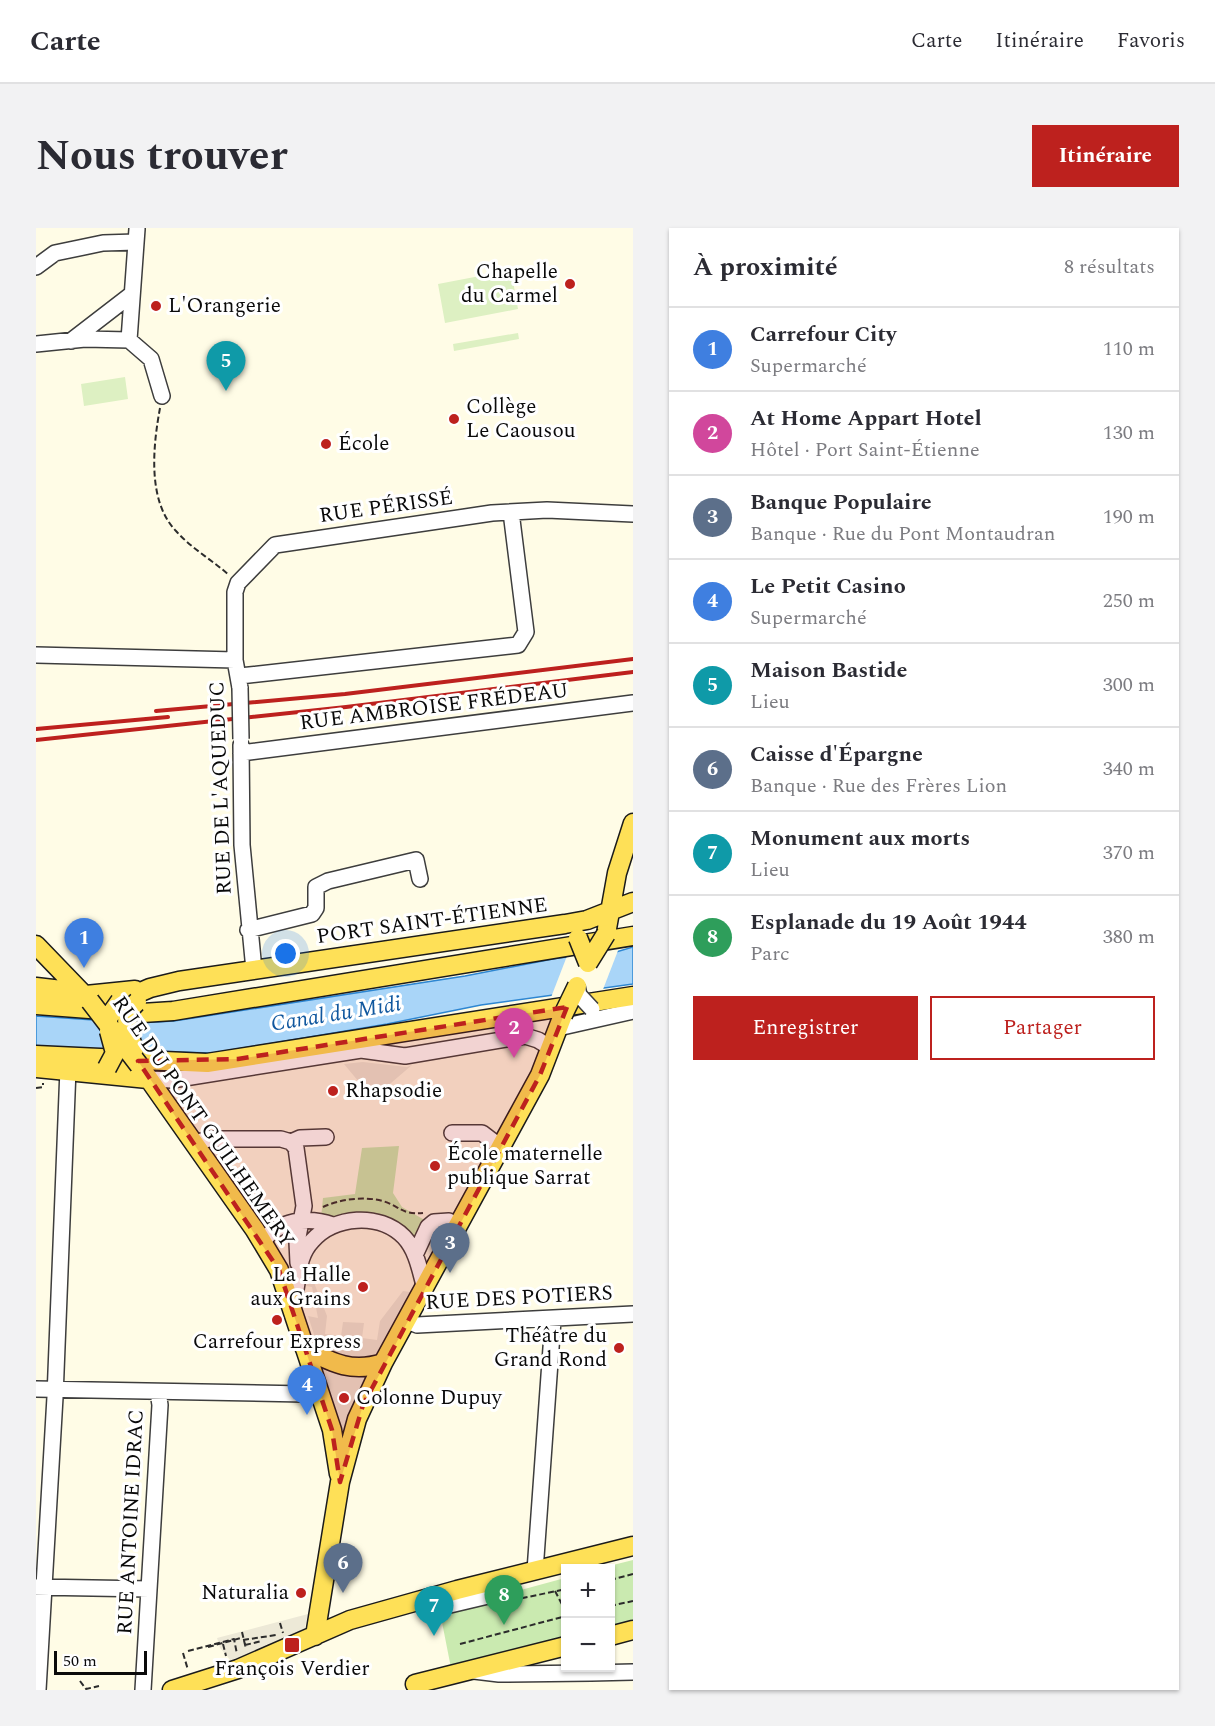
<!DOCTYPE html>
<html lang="fr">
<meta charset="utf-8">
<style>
:root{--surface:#fff;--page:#f2f2f3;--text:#2b2b33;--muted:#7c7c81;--line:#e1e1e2;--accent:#bd211e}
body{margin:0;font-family:Spectral,serif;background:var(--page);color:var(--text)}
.controls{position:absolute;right:18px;bottom:18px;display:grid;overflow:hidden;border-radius:0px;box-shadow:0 2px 4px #0004}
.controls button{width:54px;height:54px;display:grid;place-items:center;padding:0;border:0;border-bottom:2px solid var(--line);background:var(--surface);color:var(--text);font:30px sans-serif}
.scale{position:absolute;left:18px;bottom:15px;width:93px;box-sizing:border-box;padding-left:6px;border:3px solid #0a0a0a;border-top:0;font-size:16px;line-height:21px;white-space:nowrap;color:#0a0a0a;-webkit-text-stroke:4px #fff;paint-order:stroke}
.you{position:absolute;left:250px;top:726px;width:21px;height:21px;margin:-15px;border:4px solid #fff;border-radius:50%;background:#1a73e8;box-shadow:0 0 0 9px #1a73e833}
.badge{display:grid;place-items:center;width:39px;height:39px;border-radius:50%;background:var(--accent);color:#fff;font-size:20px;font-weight:700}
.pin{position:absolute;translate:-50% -50px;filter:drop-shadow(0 2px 3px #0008)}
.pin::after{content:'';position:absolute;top:32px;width:21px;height:18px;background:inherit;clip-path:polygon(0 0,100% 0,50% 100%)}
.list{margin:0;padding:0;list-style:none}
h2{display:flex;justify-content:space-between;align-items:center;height:78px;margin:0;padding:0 24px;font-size:26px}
h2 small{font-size:20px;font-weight:400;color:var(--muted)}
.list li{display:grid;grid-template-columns:39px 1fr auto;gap:18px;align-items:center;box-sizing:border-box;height:84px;padding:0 24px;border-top:2px solid var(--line)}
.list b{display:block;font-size:22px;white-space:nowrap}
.list p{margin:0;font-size:20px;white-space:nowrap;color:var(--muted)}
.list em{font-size:20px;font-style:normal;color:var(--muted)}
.actions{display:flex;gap:12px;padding:18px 24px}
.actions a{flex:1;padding:14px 0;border:2px solid var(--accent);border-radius:0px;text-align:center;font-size:21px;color:var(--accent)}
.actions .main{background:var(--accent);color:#fff}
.map{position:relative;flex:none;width:597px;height:1462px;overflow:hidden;border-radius:0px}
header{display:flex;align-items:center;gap:36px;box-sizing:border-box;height:84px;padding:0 30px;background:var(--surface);border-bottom:2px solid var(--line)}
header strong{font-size:28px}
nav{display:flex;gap:33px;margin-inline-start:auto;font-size:21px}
.intro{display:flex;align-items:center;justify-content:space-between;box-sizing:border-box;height:144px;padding:0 36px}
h1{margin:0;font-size:42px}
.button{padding:15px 27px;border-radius:0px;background:var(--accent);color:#fff;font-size:21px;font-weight:700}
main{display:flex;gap:36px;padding:0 36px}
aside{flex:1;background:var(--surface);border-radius:0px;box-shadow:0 2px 4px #0004}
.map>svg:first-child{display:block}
.green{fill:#caeab0}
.pitch{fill:#ddf0c2}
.plaza{fill:#ede9d7}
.water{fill:#a9d5f8;stroke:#2d86d2;stroke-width:1.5}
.pier{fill:#fffce6}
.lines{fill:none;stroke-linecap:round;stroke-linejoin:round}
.minor-casing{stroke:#3d3d3d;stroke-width:18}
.major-casing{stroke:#1b1b1b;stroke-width:21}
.path{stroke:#2c2c2c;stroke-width:2;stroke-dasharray:6 3;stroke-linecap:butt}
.minor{stroke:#fff;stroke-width:15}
.major{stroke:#fee057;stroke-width:18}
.rail{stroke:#bd211e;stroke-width:4}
.minor-bridge-casing{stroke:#3d3d3d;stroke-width:18;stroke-linecap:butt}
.major-bridge-casing{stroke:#1b1b1b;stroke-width:21;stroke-linecap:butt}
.minor-bridge{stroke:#fff;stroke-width:15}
.major-bridge{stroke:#fee057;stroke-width:18}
.marked{fill:#bd211e;fill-opacity:0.2;stroke:#bd211e;stroke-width:4.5;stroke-dasharray:12 8;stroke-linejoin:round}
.poi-dot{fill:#bd211e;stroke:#fff;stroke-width:2}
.labels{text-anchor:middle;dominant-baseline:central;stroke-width:6;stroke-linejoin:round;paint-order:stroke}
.poi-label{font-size:21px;fill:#0a0a0a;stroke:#fff;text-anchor:start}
.street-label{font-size:21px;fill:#0a0a0a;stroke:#fff}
.water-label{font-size:22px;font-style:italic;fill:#10579e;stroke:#fff}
</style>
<header>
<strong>Carte</strong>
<nav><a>Carte</a><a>Itinéraire</a><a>Favoris</a></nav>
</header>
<div class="intro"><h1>Nous trouver</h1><a class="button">Itinéraire</a></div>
<main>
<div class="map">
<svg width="597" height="1462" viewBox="0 0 597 1462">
<rect width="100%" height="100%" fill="#fffce6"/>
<!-- green -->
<path class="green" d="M363,918L357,965L366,979L392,994L379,1018L366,1004L307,990H285L287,970L319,966L326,920Z
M597,1332V1394L575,1400L574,1340H565Z
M529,1350V1411L415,1440L404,1384Z"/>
<!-- pitch -->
<path class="pitch" d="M475,42L482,81L409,95L402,56Z
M482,105L483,111L418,123L417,116Z
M89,149L92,171L48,178L45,156Z"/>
<!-- plaza -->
<path class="plaza" d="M327,834L371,839L376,837L348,861L328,860L308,836Z
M271,1052H277L291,1088L289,1106L305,1108L307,1094L328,1095L326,1110L341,1112L344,1093L367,1063L374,1064L359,1094L361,1099L346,1127L328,1136L283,1122L272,1088L282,1090L276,1059L270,1058Z
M281,1131L339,1142L309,1221Z
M272,1386L268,1403L253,1414L197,1435L184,1420L181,1410Z"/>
<!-- water -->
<path class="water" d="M597,719V756L445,777L351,796L177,825L16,821L0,818V788L101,795L138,793L429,748L522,730L580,724Z"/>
<!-- pier -->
<path class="pier" d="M583,720L566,764L514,772L531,728Z"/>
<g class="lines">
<defs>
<path id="minor" d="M0,39L19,25L67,15L100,14
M93,112L101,1
M35,113L96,66
M0,116L49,111L93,112L115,131L126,168
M0,427L199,432
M204,448L482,417L490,404L475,284
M204,460L199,432V364L202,355L239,317L456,285L511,282L597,286
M205,517L206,617L218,742
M205,525L597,475
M212,702L276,686L280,680V659L292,653L380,632L384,651
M522,800L597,783
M112,851L136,852L325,822L369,828L489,808L502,812L515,820
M416,905H446L463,918
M255,914L264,910L290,909
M158,915L173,911H245L255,914L260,920L268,978L261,1014L262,1035
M226,1014C243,992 271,988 297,997
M379,1027L392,999L398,994L413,993L422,997
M255,1079C265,1057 258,1032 276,1013C298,988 343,984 368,1009C381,1023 384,1043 389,1061
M371,1093L381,1097L597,1086
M0,1161L269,1166L283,1162
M499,1343L517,1092
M0,1359L113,1361
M399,1368L414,1377L452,1368L477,1350
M552,1440L555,1445L597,1444
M438,1443L463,1446L555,1445
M2,1462L19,1169L32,841
M107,1462L124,1177L122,1164"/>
<path id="major" d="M570,706L581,645L597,595
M0,717L54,773
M0,759L43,764
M50,767L99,762
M84,773L114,760L143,753L529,696L551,692L597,674
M0,777L106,785L137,783L597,708
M0,827L171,835L597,768
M103,837L219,1002L243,1042L296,1202L303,1246
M0,840L112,851
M269,1121C297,1135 316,1145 347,1135
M279,1408L304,1254L321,1191L347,1135L504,847L527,787
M574,1408L597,1402
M379,1456L530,1418
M136,1462L202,1441L314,1392L421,1362L597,1318"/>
</defs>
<!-- minor casing -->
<use href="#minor" class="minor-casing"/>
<!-- major casing -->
<use href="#major" class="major-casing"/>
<!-- path -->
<path class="path" d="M124,180C117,218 111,273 140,303C155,320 176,332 193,347
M0,860L7,859V855
M287,979C304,971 328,968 347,973C365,979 366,987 387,985
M574,1352L597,1346
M519,1363L530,1384
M468,1374L530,1361
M574,1378L597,1373
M395,1391L407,1388
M244,1395L247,1405
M206,1404L210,1421
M207,1412L240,1407
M187,1416L190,1428
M424,1416L530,1388
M209,1417L226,1413
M172,1419L205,1410
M152,1423L198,1411L201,1426
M147,1425L152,1442
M44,1453L50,1461L63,1458"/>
<!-- minor -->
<use href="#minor" class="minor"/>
<!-- major -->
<use href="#major" class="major"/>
<!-- rail -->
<path class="rail" d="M120,483L309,466L597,431
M0,501L132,489
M0,512L310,479L597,444"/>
<defs>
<path id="minor-bridge" d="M204,460L205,511
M541,758L543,767L556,781"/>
<path id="major-bridge" d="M542,710L552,735
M552,735L570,706
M54,773L103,837
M527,787L541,758
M70,793L84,773
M98,821C92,804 85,787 101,774
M71,840L79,825L73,803"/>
</defs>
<!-- minor-bridge casing -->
<use href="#minor-bridge" class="minor-bridge-casing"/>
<!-- major-bridge casing -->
<use href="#major-bridge" class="major-bridge-casing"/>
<!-- minor-bridge -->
<use href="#minor-bridge" class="minor-bridge"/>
<!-- major-bridge -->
<use href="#major-bridge" class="major-bridge"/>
</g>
<!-- marked area -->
<path class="marked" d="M531,779L504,847L327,1177L304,1254L296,1202L243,1042L102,833L202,831Z"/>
<!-- markers -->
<g class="poi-dot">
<circle cx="534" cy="56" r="6"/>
<circle cx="120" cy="78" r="6"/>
<circle cx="418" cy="191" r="6"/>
<circle cx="290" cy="216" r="6"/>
<circle cx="297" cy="863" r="6"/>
<circle cx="399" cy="938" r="6"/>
<circle cx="327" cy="1059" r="6"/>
<circle cx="241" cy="1092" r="6"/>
<circle cx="583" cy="1120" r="6"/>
<circle cx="308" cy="1170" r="6"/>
<circle cx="265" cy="1365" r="6"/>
<rect x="248" y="1409" width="16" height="16" rx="3"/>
</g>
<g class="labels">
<!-- poi labels -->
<g class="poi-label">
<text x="522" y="44" text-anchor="end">Chapelle<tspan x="522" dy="24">du Carmel</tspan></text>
<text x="132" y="78">L'Orangerie</text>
<text x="430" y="179">Collège<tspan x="430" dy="24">Le Caousou</tspan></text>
<text x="302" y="216">École</text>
<text x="309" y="863">Rhapsodie</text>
<text x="411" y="926">École maternelle<tspan x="411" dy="24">publique Sarrat</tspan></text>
<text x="315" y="1047" text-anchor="end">La Halle<tspan x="315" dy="24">aux Grains</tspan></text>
<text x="571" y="1108" text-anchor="end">Théâtre du<tspan x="571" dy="24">Grand Rond</tspan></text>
<text x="241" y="1114" text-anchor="middle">Carrefour Express</text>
<text x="320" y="1170">Colonne Dupuy</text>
<text x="253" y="1365" text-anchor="end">Naturalia</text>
<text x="256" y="1441" text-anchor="middle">François Verdier</text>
</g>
<!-- street labels -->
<g class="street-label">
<text transform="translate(350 279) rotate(-8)">RUE PÉRISSÉ</text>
<text transform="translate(398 479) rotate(-7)">RUE AMBROISE FRÉDEAU</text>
<text transform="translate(185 560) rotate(-92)">RUE DE L'AQUEDUC</text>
<text transform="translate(396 693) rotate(-8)">PORT SAINT-ÉTIENNE</text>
<text transform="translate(167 894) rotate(55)">RUE DU PONT GUILHEMERY</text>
<text transform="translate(483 1070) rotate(-3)">RUE DES POTIERS</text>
<text transform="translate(95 1294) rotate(-87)">RUE ANTOINE IDRAC</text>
</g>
<!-- water labels -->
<g class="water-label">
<text transform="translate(300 786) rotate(-9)">Canal du Midi</text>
</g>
</g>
</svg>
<div class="controls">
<button>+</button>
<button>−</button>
</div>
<div class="scale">50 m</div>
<div class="you"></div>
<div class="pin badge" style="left:48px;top:740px;background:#3f7fe0">1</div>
<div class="pin badge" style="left:478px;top:830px;background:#d1479c">2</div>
<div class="pin badge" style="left:414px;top:1045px;background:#5c6f8a">3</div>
<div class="pin badge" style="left:271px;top:1187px;background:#3f7fe0">4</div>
<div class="pin badge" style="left:190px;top:163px;background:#0f9aa8">5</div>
<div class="pin badge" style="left:307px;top:1365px;background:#5c6f8a">6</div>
<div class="pin badge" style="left:398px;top:1408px;background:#0f9aa8">7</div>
<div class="pin badge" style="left:468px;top:1397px;background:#2e9e5b">8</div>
</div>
<aside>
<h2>À proximité<small>8 résultats</small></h2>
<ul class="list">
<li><span class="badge" style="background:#3f7fe0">1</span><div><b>Carrefour City</b><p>Supermarché</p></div><em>110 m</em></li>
<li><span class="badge" style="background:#d1479c">2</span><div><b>At Home Appart Hotel</b><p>Hôtel · Port Saint-Étienne</p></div><em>130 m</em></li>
<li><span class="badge" style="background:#5c6f8a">3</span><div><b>Banque Populaire</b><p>Banque · Rue du Pont Montaudran</p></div><em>190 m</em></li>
<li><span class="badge" style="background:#3f7fe0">4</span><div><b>Le Petit Casino</b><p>Supermarché</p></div><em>250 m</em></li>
<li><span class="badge" style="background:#0f9aa8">5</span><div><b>Maison Bastide</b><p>Lieu</p></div><em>300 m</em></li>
<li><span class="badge" style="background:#5c6f8a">6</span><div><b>Caisse d'Épargne</b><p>Banque · Rue des Frères Lion</p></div><em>340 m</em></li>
<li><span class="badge" style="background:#0f9aa8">7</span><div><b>Monument aux morts</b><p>Lieu</p></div><em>370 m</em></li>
<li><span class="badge" style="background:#2e9e5b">8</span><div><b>Esplanade du 19 Août 1944</b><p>Parc</p></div><em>380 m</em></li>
</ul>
<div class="actions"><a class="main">Enregistrer</a><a>Partager</a></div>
</aside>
</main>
